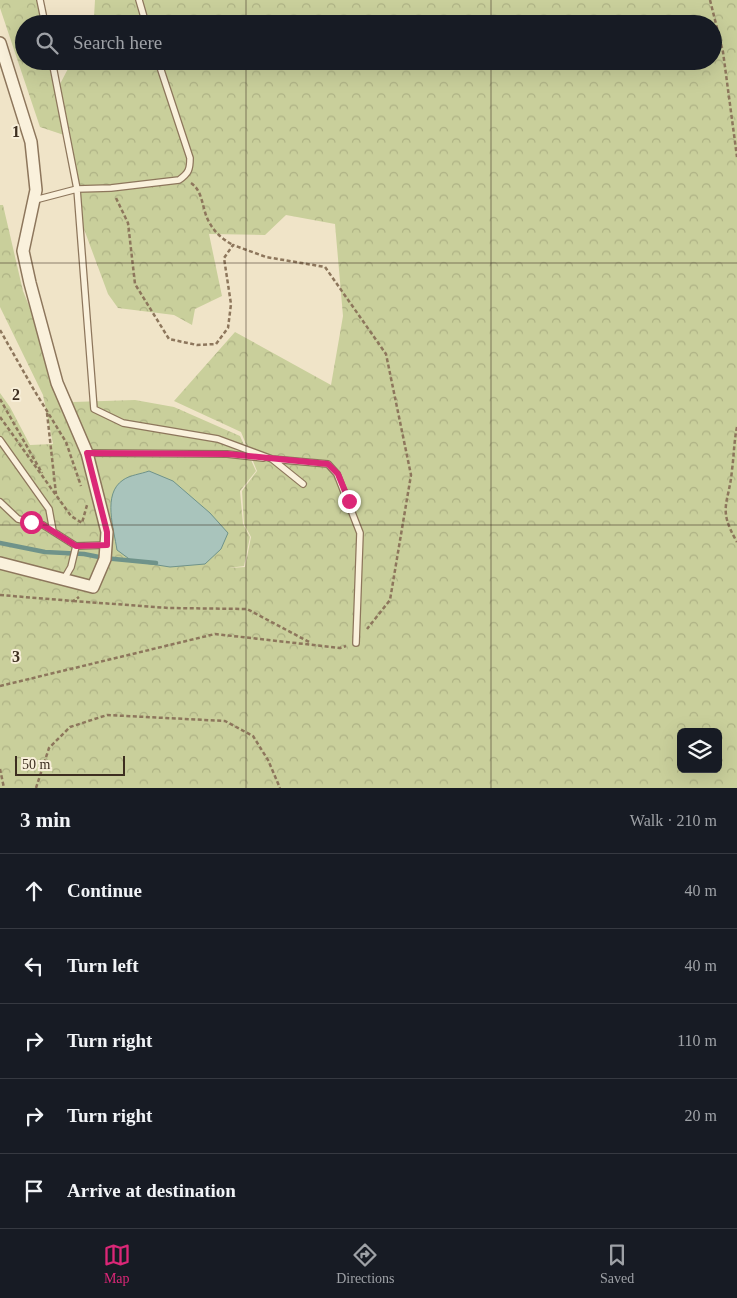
<!DOCTYPE html>
<meta charset="utf-8">
<style>
:root{--surface:#171b24;--page:#20242c;--text:#f1f3f6;--muted:#9ea1a6;--line:#363941;--accent:#db2777}
body{margin:0;font-family:"Times New Roman",serif;background:var(--page);color:var(--text)}
.controls{position:absolute;right:15px;bottom:15px;display:grid;overflow:hidden;border-radius:8px;box-shadow:0 5px 20px #0002}
.controls button{width:45px;height:45px;display:grid;place-items:center;padding:0;border:0;border-bottom:1px solid var(--line);background:var(--surface);color:var(--text);font:25px sans-serif}
.scale{position:absolute;left:15px;bottom:12px;width:110px;box-sizing:border-box;padding-left:5px;border:2px solid #3d2e20;border-top:0;font-size:14px;line-height:18px;white-space:nowrap;color:#3d2e20;-webkit-text-stroke:4px #f7eed8;paint-order:stroke}
.stop{position:absolute;width:15px;height:15px;margin:-11px;border:4px solid #db2777;border-radius:50%;background:#fff}
.stop.end{background:#db2777;border-color:#fff;box-shadow:0 1px 5px #0008}
.list{margin:0;padding:0;list-style:none}
h2{display:flex;justify-content:space-between;align-items:center;height:65px;margin:0;padding:0 20px;font-size:21px}
h2 small{font-size:16px;font-weight:400;color:var(--muted)}
.list li{display:grid;grid-template-columns:32px 1fr auto;gap:15px;align-items:center;box-sizing:border-box;height:75px;padding:0 20px;border-top:1px solid var(--line)}
.list b{display:block;font-size:19px;white-space:nowrap}
.list em{font-size:16px;font-style:normal;color:var(--muted)}
.icon{flex:none;width:28px;height:28px;fill:none;stroke:currentColor;stroke-width:2;stroke-linecap:round;stroke-linejoin:round}
.map{position:relative;flex:none;width:737px;height:788px;overflow:hidden}
.search{position:absolute;background:var(--surface);box-shadow:0 5px 20px #0002;left:15px;right:15px;top:15px;height:55px;display:flex;align-items:center;gap:12px;box-sizing:border-box;padding:0 18px;border-radius:28px;color:var(--muted);font-size:19px}
.sheet{height:440px;background:var(--surface)}
nav{display:flex;justify-content:space-around;align-items:center;box-sizing:border-box;height:70px;border-top:1px solid var(--line);background:var(--surface);font-size:14px;color:var(--muted)}
nav a{display:grid;justify-items:center;gap:2px}
nav .on{color:var(--accent)}
.map>svg:first-child{display:block}
.forest{fill:url(#forest-crowns);fill-rule:evenodd}
.water{fill:#a9c4bc;stroke:#6f938a}
.lines{fill:none;stroke-linecap:round;stroke-linejoin:round}
.stream{stroke:#6f938a;stroke-width:4.5}
.service-casing{stroke:#8d765c;stroke-width:8}
.minor-casing{stroke:#8d765c;stroke-width:14}
.path{stroke:#8d765c;stroke-width:2.5;stroke-dasharray:4 2.5;stroke-linecap:butt}
.service{stroke:#faf1dc;stroke-width:5.5}
.minor{stroke:#faf1dc;stroke-width:11}
.route{stroke:#db2777;stroke-width:6}
.grid{fill:none;stroke:#3d2e20;stroke-width:1;stroke-opacity:0.55}
.grid-label{font-size:16px;text-anchor:middle;font-weight:bold;fill:#3d2e20;stroke:#f7eed8;stroke-width:4;stroke-linejoin:round;paint-order:stroke}
</style>
<div class="map">
<svg width="737" height="788" viewBox="0 0 737 788">
<defs>
<pattern id="forest-crowns" width="20" height="18" patternUnits="userSpaceOnUse" patternTransform="scale(1.25)"><rect width="20" height="18" fill="#c9cf9b"/><path d="M2 6a3 3 0 1 1 6 0M12 15a3 3 0 1 1 6 0" fill="none" stroke="#aeb285"/></pattern>
</defs>
<rect width="100%" height="100%" fill="#f0e4c8"/>
<!-- forest -->
<path class="forest" d="M0,0H42L47,24H24V61H54L59,86L72,61H713V24H90L94,17L95,0H737V788H0V393L10,407L30,445L53,444L43,395L0,307V205H3L23,291L53,365L73,402L135,400L174,407L240,436L256,471L240,491L243,524L250,537L244,566L229,568L245,567L251,537L244,524L242,491L257,471L241,432L174,401L235,332L331,385L343,316L335,224L286,215L265,235L209,234L222,296L195,309L192,325L174,315L118,308L108,294L81,221L70,137L40,127L0,8ZM681,732H718V769H681Z"/>
<!-- water -->
<path class="water" d="M149,471L173,481L210,513L228,533L221,549L205,564L170,567L132,561L117,550C114,529 102,494 123,480C130,475 141,474 149,471Z"/>
<g class="lines">
<!-- stream -->
<path class="stream" d="M0,543L45,552L84,554L104,558L156,563"/>
<defs>
<path id="service" d="M40,0L45,24
M139,0L146,24
M52,61L77,189L94,409L123,423L218,439L272,459L303,484
M35,200L77,189L111,188L179,180C189,173 190,169 190,158L158,61
M0,440L49,509L53,531
M87,453L227,454L263,458
M272,459L328,464L337,474L360,533L356,643
M0,502L18,519L43,525L76,546L107,545
M64,579L71,567L76,546"/>
<path id="minor" d="M0,43L31,142L36,190L23,251L30,283L57,383L87,453L107,532L105,559L93,587L0,563"/>
</defs>
<!-- service casing -->
<use href="#service" class="service-casing"/>
<!-- minor casing -->
<use href="#minor" class="minor-casing"/>
<!-- path -->
<path class="path" d="M710,0L723,52L737,157
M191,183C203,191 202,208 208,220C214,232 222,239 233,245
M116,198L128,223L135,284L169,339L197,345L216,344L228,328L231,304L224,258L233,245L266,257L325,267L386,354L411,475L390,600L367,629
M0,330L34,390L66,442L81,486
M0,399L42,473
M47,413L56,494
M0,417L71,516L82,523L87,505
M737,427C734,441 734,455 732,470C729,504 717,508 737,542
M0,595L73,601L79,597
M73,601L169,608L247,609L311,643
M0,686L215,634L340,648L346,646
M0,769L4,788
M36,788L49,748L70,727L107,715L225,721L253,736L268,760L280,788"/>
<!-- service -->
<use href="#service" class="service"/>
<!-- minor -->
<use href="#minor" class="minor"/>
</g>
<g class="lines">
<!-- route -->
<path class="route" d="M31,522L43,525L76,546L107,545V532L87,453L228,454L328,464L338,474L349,501"/>
</g>
<!-- grid -->
<path class="grid" d="M246,0V24M491,0V24M246,61V788M491,61V788M0,263H737M0,525H737"/>
<g class="grid-label">
<text x="16" y="137">1</text>
<text x="16" y="400">2</text>
<text x="16" y="662">3</text>
</g>
</svg>
<div class="controls">
<button><svg class="icon" aria-label="layers" viewBox="0 0 24 24"><path d="M12 4l9 5-9 5-9-5zM3 14l9 5 9-5"/></svg></button>
</div>
<div class="scale">50 m</div>
<div class="stop" style="left:31px;top:522px"></div>
<div class="stop end" style="left:349px;top:501px"></div>
<div class="search"><svg class="icon" aria-label="search" viewBox="0 0 24 24"><circle cx="10" cy="10" r="6"/><path d="M15 15l6 6"/></svg>Search here</div>
</div>
<section class="sheet">
<h2>3 min<small>Walk · 210 m</small></h2>
<ul class="list">
<li><svg class="icon" aria-label="ahead" viewBox="0 0 24 24"><path d="M12 20V5M6 11l6-6 6 6"/></svg><div><b>Continue</b></div><em>40 m</em></li>
<li><svg class="icon" aria-label="left" viewBox="0 0 24 24"><path d="M17 20v-9H6M10 6l-5 5 5 5"/></svg><div><b>Turn left</b></div><em>40 m</em></li>
<li><svg class="icon" aria-label="right" viewBox="0 0 24 24"><path d="M7 20v-9h11M14 6l5 5-5 5"/></svg><div><b>Turn right</b></div><em>110 m</em></li>
<li><svg class="icon" aria-label="right" viewBox="0 0 24 24"><path d="M7 20v-9h11M14 6l5 5-5 5"/></svg><div><b>Turn right</b></div><em>20 m</em></li>
<li><svg class="icon" aria-label="arrive" viewBox="0 0 24 24"><path d="M6 21V4h12l-3 4 3 4H6"/></svg><div><b>Arrive at destination</b></div></li>
</ul>
</section>
<nav>
<a class="on"><svg class="icon" aria-label="map" viewBox="0 0 24 24"><path d="M3 6l6-2 6 2 6-2v14l-6 2-6-2-6 2zM9 4v14M15 6v14"/></svg>Map</a>
<a><svg class="icon" aria-label="directions" viewBox="0 0 24 24"><path d="M12 3l9 9-9 9-9-9zM9 14v-3h6M13 9l2 2-2 2"/></svg>Directions</a>
<a><svg class="icon" aria-label="saved" viewBox="0 0 24 24"><path d="M7 4h10v16l-5-4-5 4z"/></svg>Saved</a>
</nav>
